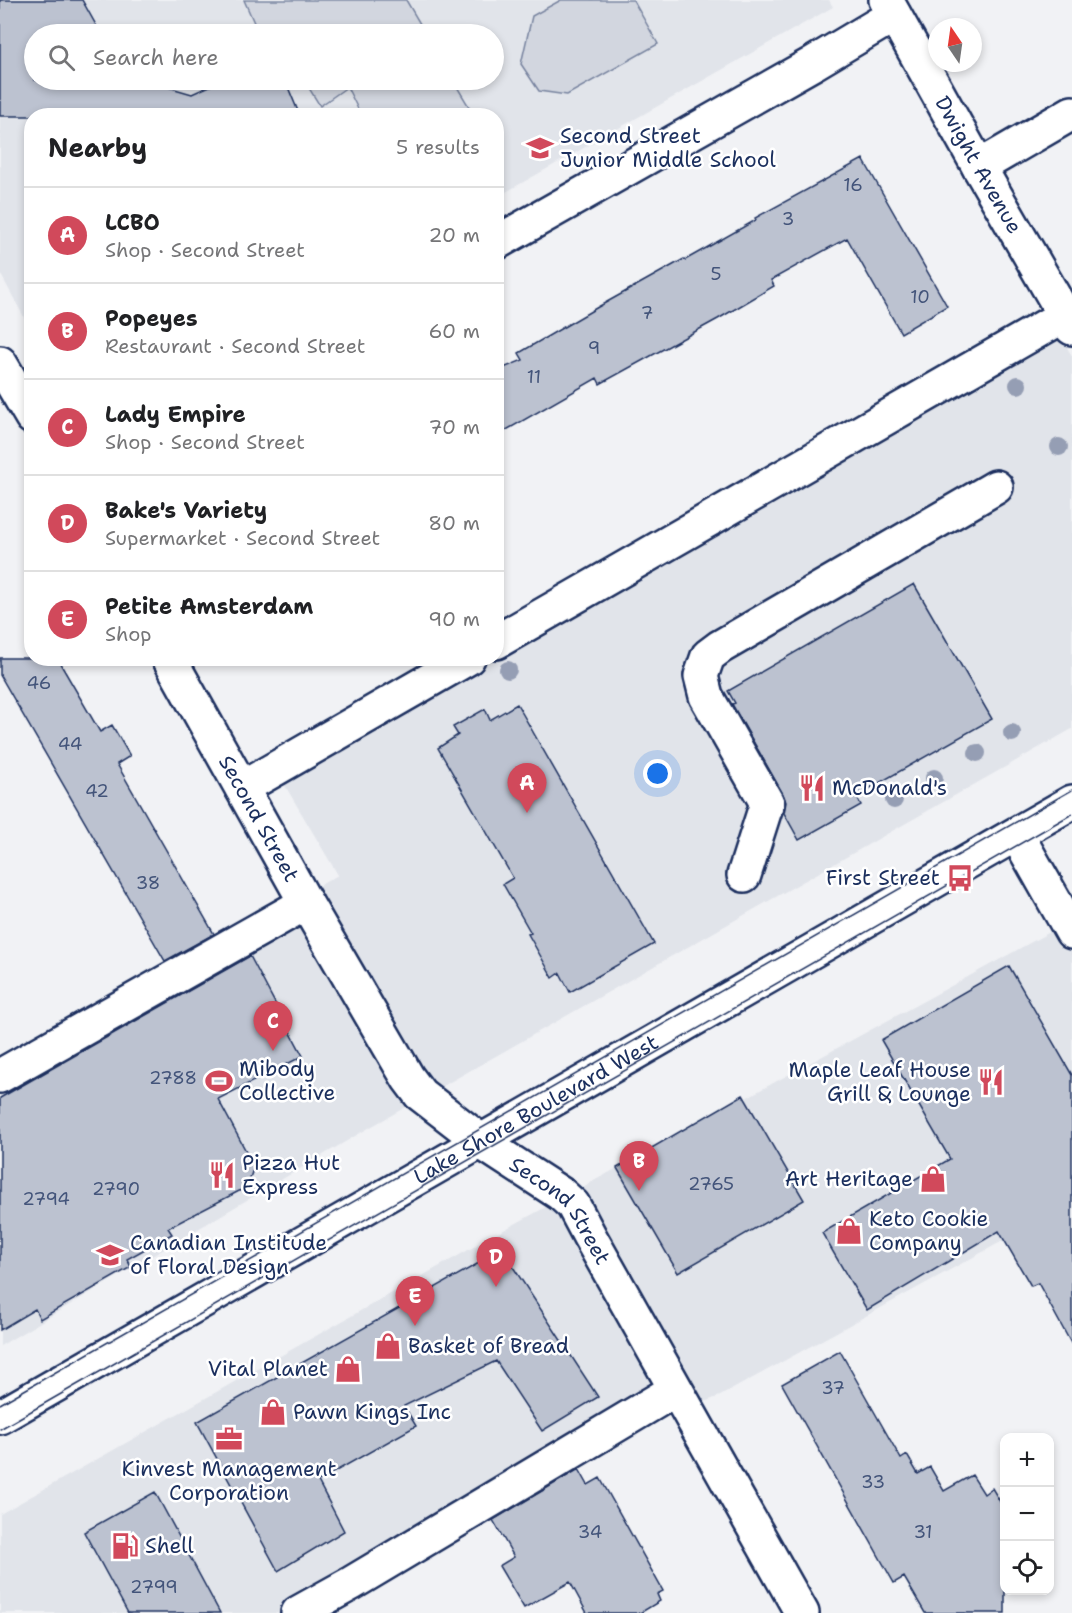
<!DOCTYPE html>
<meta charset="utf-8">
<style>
:root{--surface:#fff;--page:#f2f2f2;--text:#202124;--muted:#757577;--line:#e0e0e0;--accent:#d1495b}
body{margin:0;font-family:"Shantell Sans",sans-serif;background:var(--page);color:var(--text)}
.controls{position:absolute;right:18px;bottom:18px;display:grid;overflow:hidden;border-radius:12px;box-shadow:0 3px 9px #0003}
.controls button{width:54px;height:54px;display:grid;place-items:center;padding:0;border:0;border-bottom:2px solid var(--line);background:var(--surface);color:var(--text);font:30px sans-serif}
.compass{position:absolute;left:928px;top:18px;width:54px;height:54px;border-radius:50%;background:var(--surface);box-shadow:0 3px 9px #0003;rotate:347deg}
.you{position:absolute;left:658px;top:774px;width:21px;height:21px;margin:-15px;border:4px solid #fff;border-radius:50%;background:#1a73e8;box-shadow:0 0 0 9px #1a73e833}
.badge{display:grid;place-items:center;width:39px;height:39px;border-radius:50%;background:var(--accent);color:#fff;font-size:20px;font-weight:700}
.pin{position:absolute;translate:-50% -50px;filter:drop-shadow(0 2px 3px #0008)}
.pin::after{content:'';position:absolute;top:32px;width:21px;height:18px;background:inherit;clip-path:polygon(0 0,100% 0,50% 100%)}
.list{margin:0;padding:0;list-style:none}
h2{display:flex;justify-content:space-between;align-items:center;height:78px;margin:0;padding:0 24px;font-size:26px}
h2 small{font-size:20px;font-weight:400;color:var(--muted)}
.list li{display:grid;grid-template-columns:39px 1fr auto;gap:18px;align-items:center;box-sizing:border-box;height:96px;padding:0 24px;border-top:2px solid var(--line)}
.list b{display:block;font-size:22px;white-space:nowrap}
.list p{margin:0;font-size:20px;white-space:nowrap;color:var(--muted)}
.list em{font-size:20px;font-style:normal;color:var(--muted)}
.icon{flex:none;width:33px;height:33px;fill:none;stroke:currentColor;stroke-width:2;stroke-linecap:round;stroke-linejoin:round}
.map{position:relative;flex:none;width:1072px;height:1613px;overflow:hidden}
.search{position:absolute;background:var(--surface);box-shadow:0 3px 9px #0003;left:24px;top:24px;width:480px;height:66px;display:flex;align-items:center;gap:15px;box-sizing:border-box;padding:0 21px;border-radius:33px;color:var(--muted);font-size:22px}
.panel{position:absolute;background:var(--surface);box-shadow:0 3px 9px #0003;left:24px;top:108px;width:480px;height:558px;border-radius:24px}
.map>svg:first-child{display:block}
.built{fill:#e1e4ea;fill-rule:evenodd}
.green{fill:#d2d6df;stroke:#76829e;stroke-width:1.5}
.building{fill:#bcc2d0;stroke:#1b2f5e;stroke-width:1.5}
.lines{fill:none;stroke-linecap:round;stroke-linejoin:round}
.minor-casing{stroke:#1b2f5e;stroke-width:38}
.major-casing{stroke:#1b2f5e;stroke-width:38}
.minor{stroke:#fff;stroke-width:33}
.major{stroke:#fff;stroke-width:33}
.tram{stroke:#1b2f5e;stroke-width:1.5}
.tree{fill:#959eb4}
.labels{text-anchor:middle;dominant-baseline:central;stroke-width:5;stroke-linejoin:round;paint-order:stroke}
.number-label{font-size:18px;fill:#43547a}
.poi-label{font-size:21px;fill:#1b2f5e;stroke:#fff;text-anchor:start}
.street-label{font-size:21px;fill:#1b2f5e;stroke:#fff}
</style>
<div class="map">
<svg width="1072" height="1613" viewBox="0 0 1072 1613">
<rect width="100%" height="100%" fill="#f1f2f5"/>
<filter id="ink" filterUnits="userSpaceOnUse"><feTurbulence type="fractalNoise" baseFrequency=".0167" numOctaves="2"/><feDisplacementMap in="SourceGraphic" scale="12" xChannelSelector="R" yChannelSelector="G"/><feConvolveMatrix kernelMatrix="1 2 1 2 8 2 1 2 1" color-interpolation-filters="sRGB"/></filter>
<g filter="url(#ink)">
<!-- built -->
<path class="built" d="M0,0H829L833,7L497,197L496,116H32L31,330L0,273ZM34,34H494V80H34Z
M1053,323L1072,356V729L367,1129L0,1346V1067L338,875L274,767L464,659L496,658L497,640Z
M1072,920V1203L720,1396L638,1427L283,1613H0V1514L502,1231Z"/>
<!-- green -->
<path class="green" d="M244,0H406L426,34H259Z
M561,0H633L658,44L567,95L539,91L521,64L532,16Z
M304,80H453L474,115H361L347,87L320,106Z"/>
<!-- building -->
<path class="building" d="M0,0H82L101,34H34V80H144L192,94L223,80H285L300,116H0Z
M863,159L947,306L901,333L847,238L771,280L774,286L718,319L600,384L597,378L496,436V371L523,360L519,353L598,307L684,259L685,260L756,220L755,218Z
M914,584L992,719L856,796L861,805L799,840L784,813L786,802L783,794L732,704L735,703L728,691Z
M0,658H57L100,732L112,725L130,756L117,764L214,934L165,961L0,675Z
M517,704L654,944L570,992L560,973L553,978L528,934L531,933L503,884L513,878L438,748L458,735L453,727L485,709L490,720Z
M250,956L303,1056L218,1099L254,1166L247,1187L168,1228L172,1234L127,1259L131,1267L40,1319L35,1309L0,1330V1098Z
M1009,966L1072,1075V1345L1038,1283L1031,1286L999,1231L867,1310L822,1233L950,1159L881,1040Z
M743,1095L804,1200L678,1273L617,1168Z
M502,1250L598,1397L542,1431L496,1361L404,1406L416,1426L318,1481L344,1531L278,1571L197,1422Z
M840,1351L901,1459L907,1455L918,1474L930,1467L944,1491L972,1475L984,1494L992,1488L1005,1510V1613H925L904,1577L894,1583L782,1384Z
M579,1469L588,1485L600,1478L663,1591L657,1594L660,1601L640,1613H587L570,1582L524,1608L499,1566L514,1557L493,1520Z
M155,1492L220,1613H128L84,1532Z"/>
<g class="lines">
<defs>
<g id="minor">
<path id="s1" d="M886,0L979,167L1072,328"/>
<path d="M979,167L1072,113"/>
<path d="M496,243L812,64L894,15"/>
<path d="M0,363L32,417"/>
<path d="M496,642L1065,315"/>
<path id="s2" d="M169,658L306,903L408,1078L420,1094L490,1148L561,1194L573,1205L590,1237L802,1613"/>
<path d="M242,788L468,658"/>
<path d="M1017,835L1072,932"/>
<path d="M744,875L767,803L706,696L701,676L708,656L720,647L996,487"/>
<path d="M0,1076L306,903"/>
<path d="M298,1613L352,1583L675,1390"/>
</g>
<g id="major">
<path id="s3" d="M0,1417L1072,802"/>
</g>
</defs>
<!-- minor casing -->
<use href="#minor" class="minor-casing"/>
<!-- major casing -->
<use href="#major" class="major-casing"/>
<!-- minor -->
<use href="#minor" class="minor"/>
<!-- major -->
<use href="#major" class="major"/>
<!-- tram -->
<path class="tram" d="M0,1404L1072,790
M0,1429L1072,814"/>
</g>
<!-- trees -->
<g class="tree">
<circle cx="1018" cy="385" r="9"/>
<circle cx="1059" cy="447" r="9"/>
<circle cx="508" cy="670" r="9"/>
<circle cx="1012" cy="733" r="9"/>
<circle cx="977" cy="753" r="9"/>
<circle cx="934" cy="778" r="9"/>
<circle cx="894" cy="800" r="9"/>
</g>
</g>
<!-- icons -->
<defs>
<symbol id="school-bare" viewBox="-9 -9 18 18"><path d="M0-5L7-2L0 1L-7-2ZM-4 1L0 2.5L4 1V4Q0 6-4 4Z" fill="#d1495b" stroke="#fff" stroke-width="2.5" paint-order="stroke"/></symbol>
<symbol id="restaurant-bare" viewBox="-9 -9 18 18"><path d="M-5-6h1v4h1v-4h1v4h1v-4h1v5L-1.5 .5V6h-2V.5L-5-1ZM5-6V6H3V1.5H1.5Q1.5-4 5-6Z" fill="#d1495b" stroke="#fff" stroke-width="2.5" paint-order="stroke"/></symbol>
<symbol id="bus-bare" viewBox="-9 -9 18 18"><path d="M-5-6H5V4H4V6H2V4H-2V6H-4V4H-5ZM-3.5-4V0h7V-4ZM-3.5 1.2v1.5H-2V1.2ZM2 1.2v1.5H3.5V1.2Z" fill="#d1495b" stroke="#fff" stroke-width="2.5" paint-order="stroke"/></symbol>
<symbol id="stadium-bare" viewBox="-9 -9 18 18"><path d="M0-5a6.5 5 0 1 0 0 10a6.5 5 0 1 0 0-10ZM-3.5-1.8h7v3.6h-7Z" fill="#d1495b" stroke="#fff" stroke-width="2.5" paint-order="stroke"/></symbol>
<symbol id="shop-bare" viewBox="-9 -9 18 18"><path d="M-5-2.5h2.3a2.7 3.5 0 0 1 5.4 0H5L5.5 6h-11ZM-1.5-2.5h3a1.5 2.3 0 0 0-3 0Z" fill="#d1495b" stroke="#fff" stroke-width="2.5" paint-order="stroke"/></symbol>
<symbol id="university-bare" viewBox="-9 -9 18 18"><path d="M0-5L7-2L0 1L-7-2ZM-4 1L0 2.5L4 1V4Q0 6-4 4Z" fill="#d1495b" stroke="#fff" stroke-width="2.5" paint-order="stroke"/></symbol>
<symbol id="office-bare" viewBox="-9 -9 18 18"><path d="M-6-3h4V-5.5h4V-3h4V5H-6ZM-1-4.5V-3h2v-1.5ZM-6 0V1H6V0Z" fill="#d1495b" stroke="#fff" stroke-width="2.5" paint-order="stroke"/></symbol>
<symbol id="fuel-bare" viewBox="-9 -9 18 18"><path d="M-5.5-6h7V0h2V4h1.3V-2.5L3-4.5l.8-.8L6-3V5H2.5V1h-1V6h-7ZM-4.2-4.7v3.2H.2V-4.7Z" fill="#d1495b" stroke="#fff" stroke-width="2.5" paint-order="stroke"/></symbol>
</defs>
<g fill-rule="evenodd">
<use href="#school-bare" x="521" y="129" width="38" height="38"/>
<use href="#restaurant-bare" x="793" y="769" width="38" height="38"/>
<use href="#bus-bare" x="941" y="859" width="38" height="38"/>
<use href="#stadium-bare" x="200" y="1062" width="38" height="38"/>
<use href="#restaurant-bare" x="972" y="1063" width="38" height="38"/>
<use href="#restaurant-bare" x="203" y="1156" width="38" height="38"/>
<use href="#shop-bare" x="914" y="1160" width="38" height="38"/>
<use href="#shop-bare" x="830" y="1212" width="38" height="38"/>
<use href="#university-bare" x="91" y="1236" width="38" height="38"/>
<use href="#shop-bare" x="369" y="1327" width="38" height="38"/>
<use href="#shop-bare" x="329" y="1350" width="38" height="38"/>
<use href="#shop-bare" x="254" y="1393" width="38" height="38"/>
<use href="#office-bare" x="210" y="1420" width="38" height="38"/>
<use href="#fuel-bare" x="106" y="1527" width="38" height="38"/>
</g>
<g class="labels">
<!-- number labels -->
<g class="number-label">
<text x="853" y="185">16</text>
<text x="788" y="219">3</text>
<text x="716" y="274">5</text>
<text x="920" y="297">10</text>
<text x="647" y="313">7</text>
<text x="594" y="348">9</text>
<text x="534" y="377">11</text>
<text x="39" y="683">46</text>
<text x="70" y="744">44</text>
<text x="97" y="791">42</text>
<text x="148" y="883">38</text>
<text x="173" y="1078">2788</text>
<text x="711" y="1184">2765</text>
<text x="116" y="1189">2790</text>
<text x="46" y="1199">2794</text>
<text x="833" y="1388">37</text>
<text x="873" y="1482">33</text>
<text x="590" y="1532">34</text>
<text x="923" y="1532">31</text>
<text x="154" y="1587">2799</text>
</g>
<!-- poi labels -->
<g class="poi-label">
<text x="560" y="136">Second Street<tspan x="560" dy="24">Junior Middle School</tspan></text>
<text x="832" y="788">McDonald's</text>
<text x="940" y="878" text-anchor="end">First Street</text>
<text x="239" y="1069">Mibody<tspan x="239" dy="24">Collective</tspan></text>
<text x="971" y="1070" text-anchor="end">Maple Leaf House<tspan x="971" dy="24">Grill &amp; Lounge</tspan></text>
<text x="242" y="1163">Pizza Hut<tspan x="242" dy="24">Express</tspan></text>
<text x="913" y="1179" text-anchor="end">Art Heritage</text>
<text x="869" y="1219">Keto Cookie<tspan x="869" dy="24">Company</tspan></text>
<text x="130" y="1243">Canadian Institude<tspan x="130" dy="24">of Floral Design</tspan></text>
<text x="408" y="1346">Basket of Bread</text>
<text x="328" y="1369" text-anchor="end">Vital Planet</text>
<text x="293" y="1412">Pawn Kings Inc</text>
<text x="229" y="1469" text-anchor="middle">Kinvest Management<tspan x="229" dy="24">Corporation</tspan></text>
<text x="145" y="1546">Shell</text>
</g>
<!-- street labels -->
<g class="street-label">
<text stroke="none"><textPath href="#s1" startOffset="189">Dwight Avenue</textPath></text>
<text stroke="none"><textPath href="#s2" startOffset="184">Second Street</textPath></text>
<text stroke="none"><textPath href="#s3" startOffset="618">Lake Shore Boulevard West</textPath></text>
<text stroke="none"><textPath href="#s2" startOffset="688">Second Street</textPath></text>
</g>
</g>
</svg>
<div class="controls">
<button>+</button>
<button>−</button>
<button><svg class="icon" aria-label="locate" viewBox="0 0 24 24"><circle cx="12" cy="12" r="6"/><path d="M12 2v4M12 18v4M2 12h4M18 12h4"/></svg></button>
</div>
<svg class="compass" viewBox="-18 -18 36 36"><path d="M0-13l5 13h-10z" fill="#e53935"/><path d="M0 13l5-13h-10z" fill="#757577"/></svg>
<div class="you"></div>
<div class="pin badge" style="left:527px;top:813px">A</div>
<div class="pin badge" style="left:639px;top:1191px">B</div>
<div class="pin badge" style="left:273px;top:1051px">C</div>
<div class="pin badge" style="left:496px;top:1287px">D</div>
<div class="pin badge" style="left:415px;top:1326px">E</div>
<div class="search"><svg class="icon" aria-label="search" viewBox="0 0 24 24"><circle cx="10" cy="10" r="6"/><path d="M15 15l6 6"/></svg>Search here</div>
<section class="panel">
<h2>Nearby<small>5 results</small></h2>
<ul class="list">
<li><span class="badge">A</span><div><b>LCBO</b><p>Shop · Second Street</p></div><em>20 m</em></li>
<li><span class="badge">B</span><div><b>Popeyes</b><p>Restaurant · Second Street</p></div><em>60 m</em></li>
<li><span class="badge">C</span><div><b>Lady Empire</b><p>Shop · Second Street</p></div><em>70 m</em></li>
<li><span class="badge">D</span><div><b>Bake's Variety</b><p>Supermarket · Second Street</p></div><em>80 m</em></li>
<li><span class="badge">E</span><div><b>Petite Amsterdam</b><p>Shop</p></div><em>90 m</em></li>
</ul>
</section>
</div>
